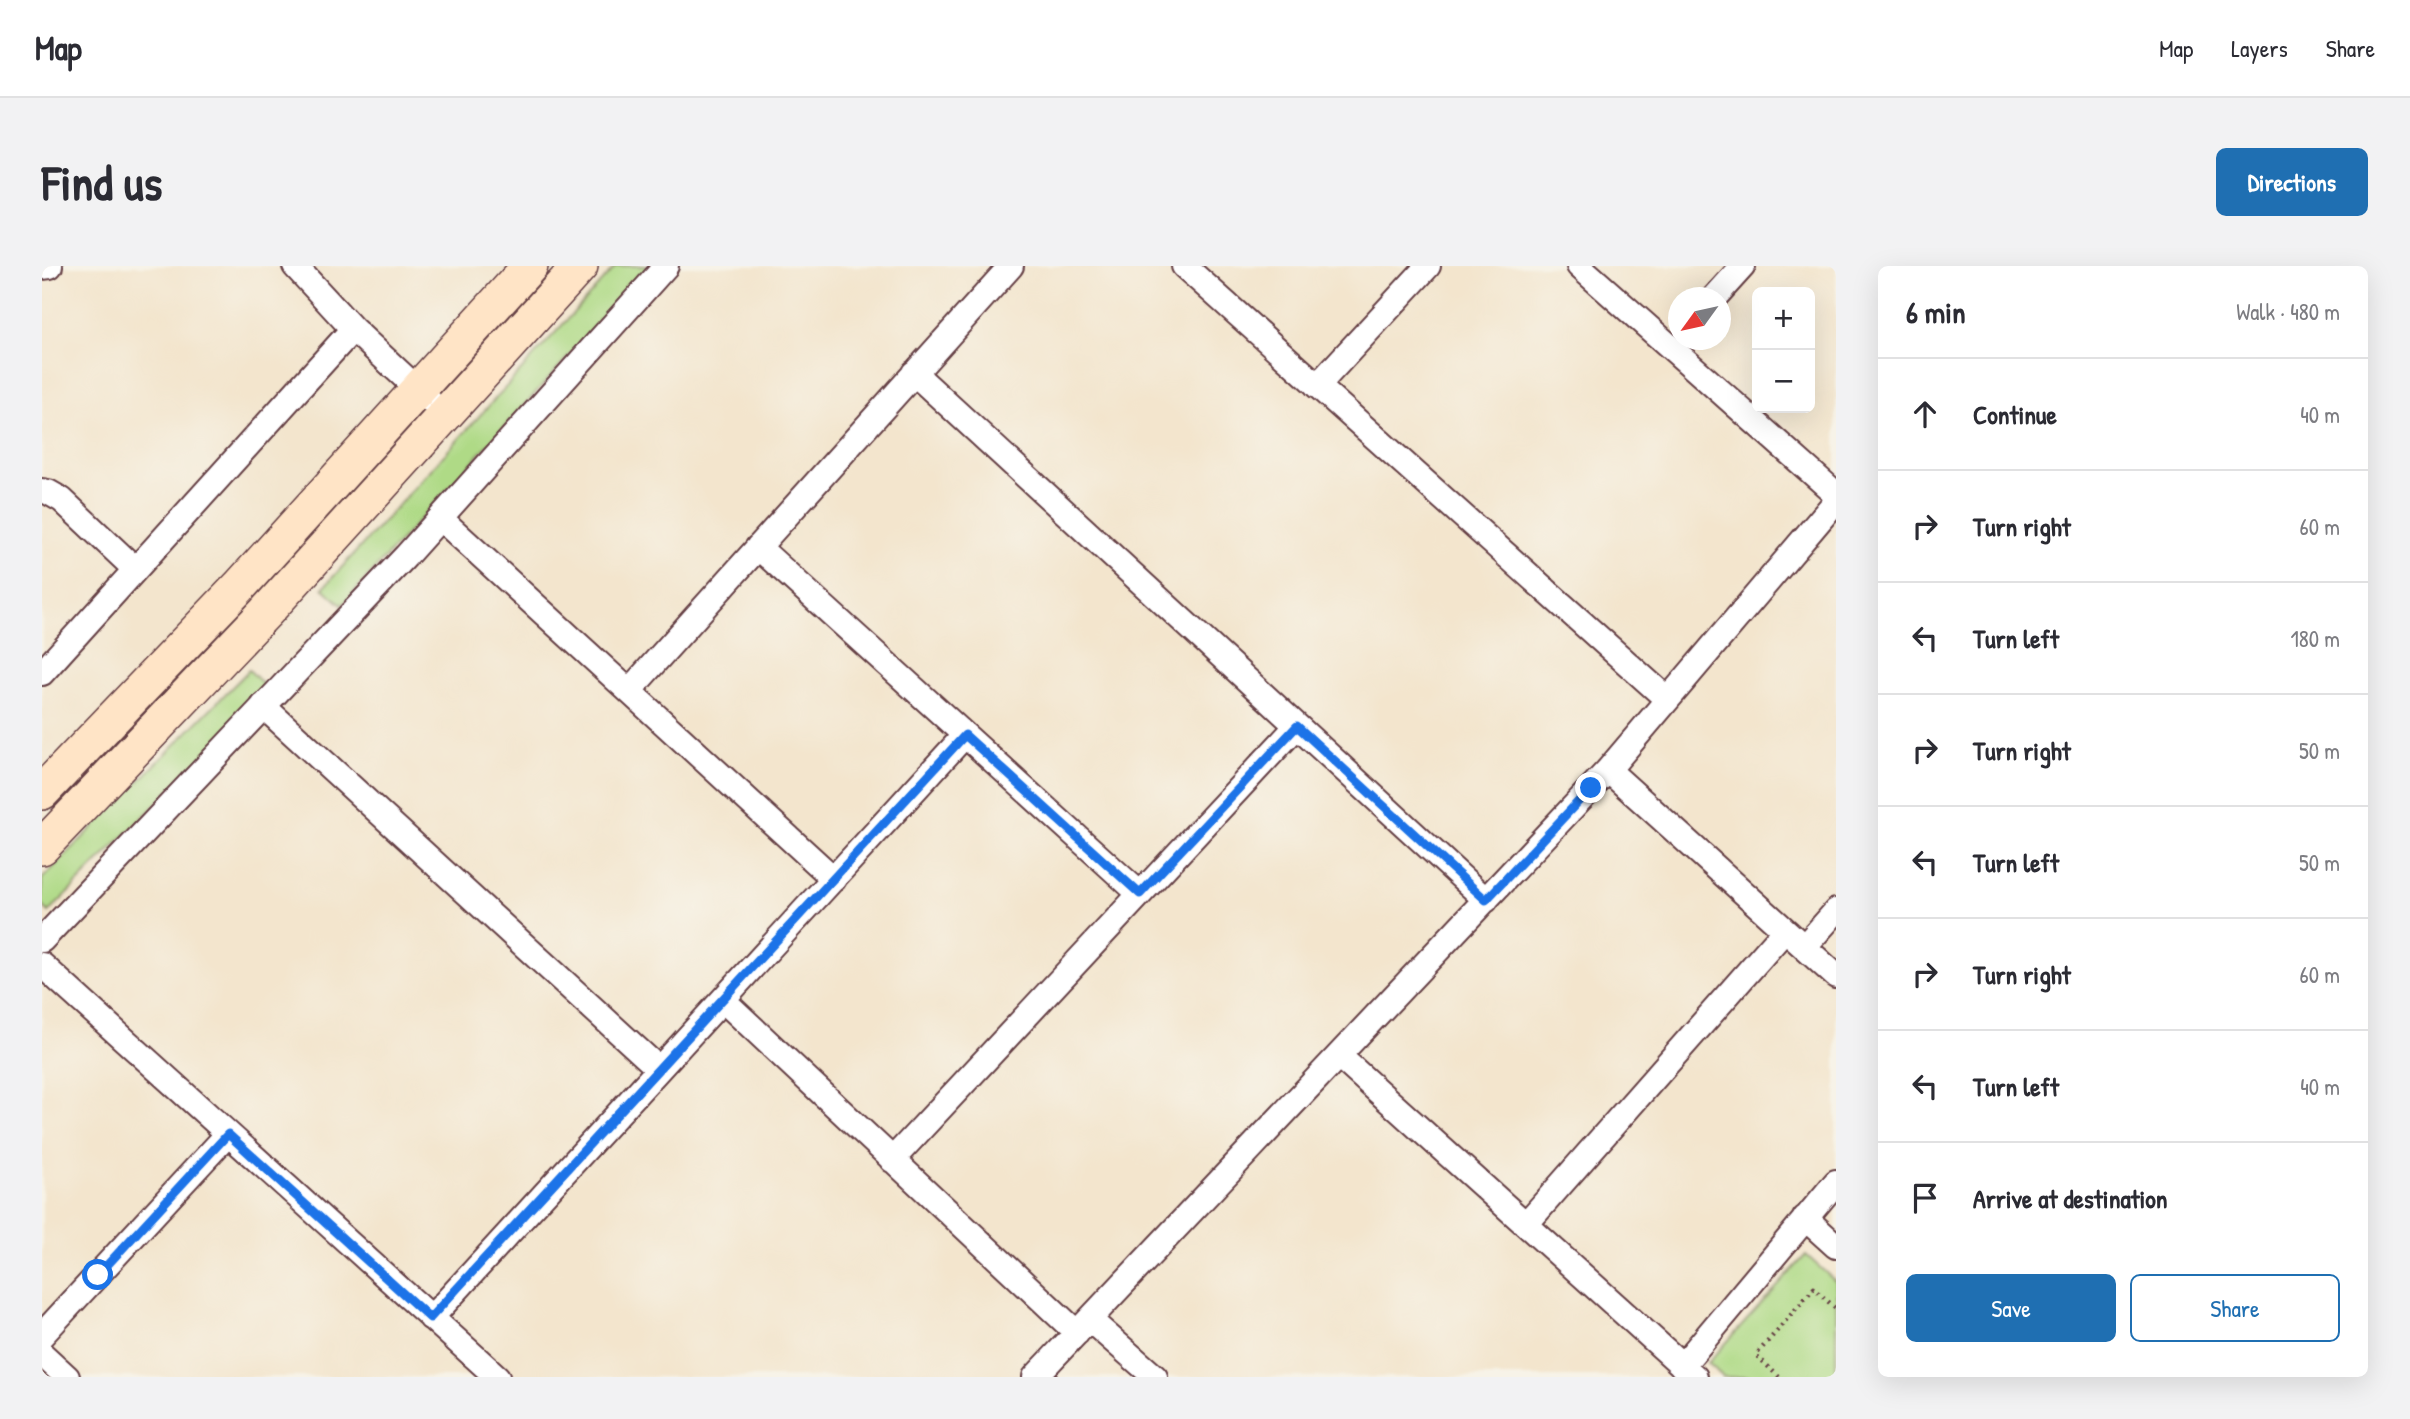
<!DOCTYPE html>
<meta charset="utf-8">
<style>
:root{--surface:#fff;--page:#f2f2f3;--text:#2b2b33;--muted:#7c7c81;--line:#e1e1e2;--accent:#1f6fb2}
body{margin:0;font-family:"Patrick Hand",sans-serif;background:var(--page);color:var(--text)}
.controls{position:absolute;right:21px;top:21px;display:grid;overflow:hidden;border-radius:10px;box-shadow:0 7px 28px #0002}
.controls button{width:63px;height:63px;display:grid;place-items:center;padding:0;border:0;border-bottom:2px solid var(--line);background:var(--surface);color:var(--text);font:35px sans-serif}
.compass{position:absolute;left:1626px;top:21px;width:63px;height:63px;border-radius:50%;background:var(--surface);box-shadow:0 7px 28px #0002;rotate:237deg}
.stop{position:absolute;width:21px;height:21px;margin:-16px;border:5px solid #1a73e8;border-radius:50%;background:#fff}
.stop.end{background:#1a73e8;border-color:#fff;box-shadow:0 2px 7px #0008}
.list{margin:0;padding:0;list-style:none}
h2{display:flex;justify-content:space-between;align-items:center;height:91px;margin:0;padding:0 28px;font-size:30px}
h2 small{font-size:23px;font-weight:400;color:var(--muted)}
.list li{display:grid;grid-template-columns:46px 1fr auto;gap:21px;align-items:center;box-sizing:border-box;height:112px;padding:0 28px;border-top:2px solid var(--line)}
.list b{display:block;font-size:26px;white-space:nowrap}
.list em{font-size:23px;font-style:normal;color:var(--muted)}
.actions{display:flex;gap:14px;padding:21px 28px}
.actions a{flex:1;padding:16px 0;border:2px solid var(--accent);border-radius:10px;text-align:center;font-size:24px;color:var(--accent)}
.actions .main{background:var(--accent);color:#fff}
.icon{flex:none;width:38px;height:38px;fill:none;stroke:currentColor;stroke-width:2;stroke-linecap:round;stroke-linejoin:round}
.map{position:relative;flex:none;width:1794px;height:1111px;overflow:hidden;border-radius:10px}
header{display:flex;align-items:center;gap:42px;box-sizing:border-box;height:98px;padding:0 35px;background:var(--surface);border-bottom:2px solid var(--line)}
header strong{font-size:33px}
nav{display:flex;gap:38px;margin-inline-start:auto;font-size:24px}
.intro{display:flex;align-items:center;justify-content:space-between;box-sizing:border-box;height:168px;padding:0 42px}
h1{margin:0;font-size:49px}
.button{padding:18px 32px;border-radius:10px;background:var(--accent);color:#fff;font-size:24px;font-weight:700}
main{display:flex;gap:42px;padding:0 42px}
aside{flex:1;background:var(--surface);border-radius:10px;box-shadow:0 7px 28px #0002}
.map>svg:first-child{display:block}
.green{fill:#afda86;stroke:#7c7c58;stroke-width:2}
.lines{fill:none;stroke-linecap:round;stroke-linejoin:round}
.street-casing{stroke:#633d43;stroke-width:28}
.secondary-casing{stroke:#633d43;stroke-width:38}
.path{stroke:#633d43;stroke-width:4.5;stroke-dasharray:2 5;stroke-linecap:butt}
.street{stroke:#fff;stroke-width:24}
.secondary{stroke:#ffe4c6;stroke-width:35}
.route{stroke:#1a73e8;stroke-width:9}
</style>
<header>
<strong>Map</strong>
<nav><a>Map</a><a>Layers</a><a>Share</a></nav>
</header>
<div class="intro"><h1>Find us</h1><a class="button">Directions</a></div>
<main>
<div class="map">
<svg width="1794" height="1111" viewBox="0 0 1794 1111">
<rect width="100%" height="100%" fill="#f7f3e8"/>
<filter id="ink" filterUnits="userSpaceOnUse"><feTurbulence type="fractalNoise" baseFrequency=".0143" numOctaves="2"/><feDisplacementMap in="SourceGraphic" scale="14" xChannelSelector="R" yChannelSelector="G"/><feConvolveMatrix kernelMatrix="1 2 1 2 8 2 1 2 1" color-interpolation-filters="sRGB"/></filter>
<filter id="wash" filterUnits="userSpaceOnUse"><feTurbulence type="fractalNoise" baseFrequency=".00686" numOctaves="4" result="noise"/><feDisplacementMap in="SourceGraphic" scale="28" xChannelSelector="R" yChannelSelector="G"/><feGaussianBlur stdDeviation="1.57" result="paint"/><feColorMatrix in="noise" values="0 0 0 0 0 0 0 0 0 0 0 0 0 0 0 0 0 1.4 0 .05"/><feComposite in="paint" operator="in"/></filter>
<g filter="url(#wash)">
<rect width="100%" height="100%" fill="#f3e5cd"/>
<!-- green -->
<path class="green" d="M574,0H609L300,339L281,322Z
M207,404L227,424L7,646L0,639V613Z
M1764,989L1794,1016V1111H1681L1666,1097Z"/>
</g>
<g filter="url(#ink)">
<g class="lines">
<defs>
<path id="street" d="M253,0L311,63L387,134
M1142,0L1625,433
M1537,0L1794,228
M0,1L8,0
M1672,32L1701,0
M872,107L1444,634
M1275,120L1386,0
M0,225L6,226L20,234L93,303
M398,252L792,613
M716,281L1098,628
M0,407L311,63
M587,425L969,0
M221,440L617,803
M1566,504L1794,710
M0,674L364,290L624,0
M1762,681L1794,645
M0,699L455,1111
M681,734L1035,1067
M1297,790L1653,1111
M850,894L1255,460
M1763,952L1794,980
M1484,958L1743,664
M389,1052L923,469
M1048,1054L1113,1111
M0,1069L186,868
M0,1088L25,1111
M1640,1100L1794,916
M993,1111L1566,504L1794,235"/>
<path id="secondary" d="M0,526L197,321L488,0
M0,581L223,347L538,0"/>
</defs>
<!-- street casing -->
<use href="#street" class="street-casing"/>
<!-- secondary casing -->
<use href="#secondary" class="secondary-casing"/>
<!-- path -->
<path class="path" d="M1737,1111L1714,1089L1772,1022L1794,1043"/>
<!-- street -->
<use href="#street" class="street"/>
<!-- secondary -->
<use href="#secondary" class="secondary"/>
</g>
</g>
<g class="lines" filter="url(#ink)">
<!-- route -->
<path class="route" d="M56,1009L186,868L388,1052L923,469L1098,628L1255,460L1444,634L1549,522"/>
</g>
</svg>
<div class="controls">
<button>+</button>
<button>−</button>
</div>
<svg class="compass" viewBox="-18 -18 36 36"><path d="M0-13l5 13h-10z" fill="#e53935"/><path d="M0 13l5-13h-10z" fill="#7c7c81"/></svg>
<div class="stop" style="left:56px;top:1009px"></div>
<div class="stop end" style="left:1549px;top:522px"></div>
</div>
<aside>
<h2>6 min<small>Walk · 480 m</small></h2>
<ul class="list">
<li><svg class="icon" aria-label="ahead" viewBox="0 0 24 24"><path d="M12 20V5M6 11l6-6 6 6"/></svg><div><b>Continue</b></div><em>40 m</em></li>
<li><svg class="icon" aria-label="right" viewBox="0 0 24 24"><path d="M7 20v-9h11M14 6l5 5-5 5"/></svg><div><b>Turn right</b></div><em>60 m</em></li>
<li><svg class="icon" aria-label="left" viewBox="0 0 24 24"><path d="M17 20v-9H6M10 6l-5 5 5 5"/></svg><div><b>Turn left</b></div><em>180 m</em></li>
<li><svg class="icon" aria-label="right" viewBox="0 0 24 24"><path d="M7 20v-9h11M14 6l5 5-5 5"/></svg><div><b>Turn right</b></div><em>50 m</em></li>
<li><svg class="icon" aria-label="left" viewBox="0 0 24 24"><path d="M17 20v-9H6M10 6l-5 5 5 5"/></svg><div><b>Turn left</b></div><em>50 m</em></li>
<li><svg class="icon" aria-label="right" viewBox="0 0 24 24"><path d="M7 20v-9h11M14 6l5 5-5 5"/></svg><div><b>Turn right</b></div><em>60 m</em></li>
<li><svg class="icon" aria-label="left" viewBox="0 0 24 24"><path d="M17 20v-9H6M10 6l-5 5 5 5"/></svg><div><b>Turn left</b></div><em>40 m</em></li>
<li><svg class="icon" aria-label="arrive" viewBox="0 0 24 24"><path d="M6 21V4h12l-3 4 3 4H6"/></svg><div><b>Arrive at destination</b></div></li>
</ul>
<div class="actions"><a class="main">Save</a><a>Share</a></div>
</aside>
</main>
